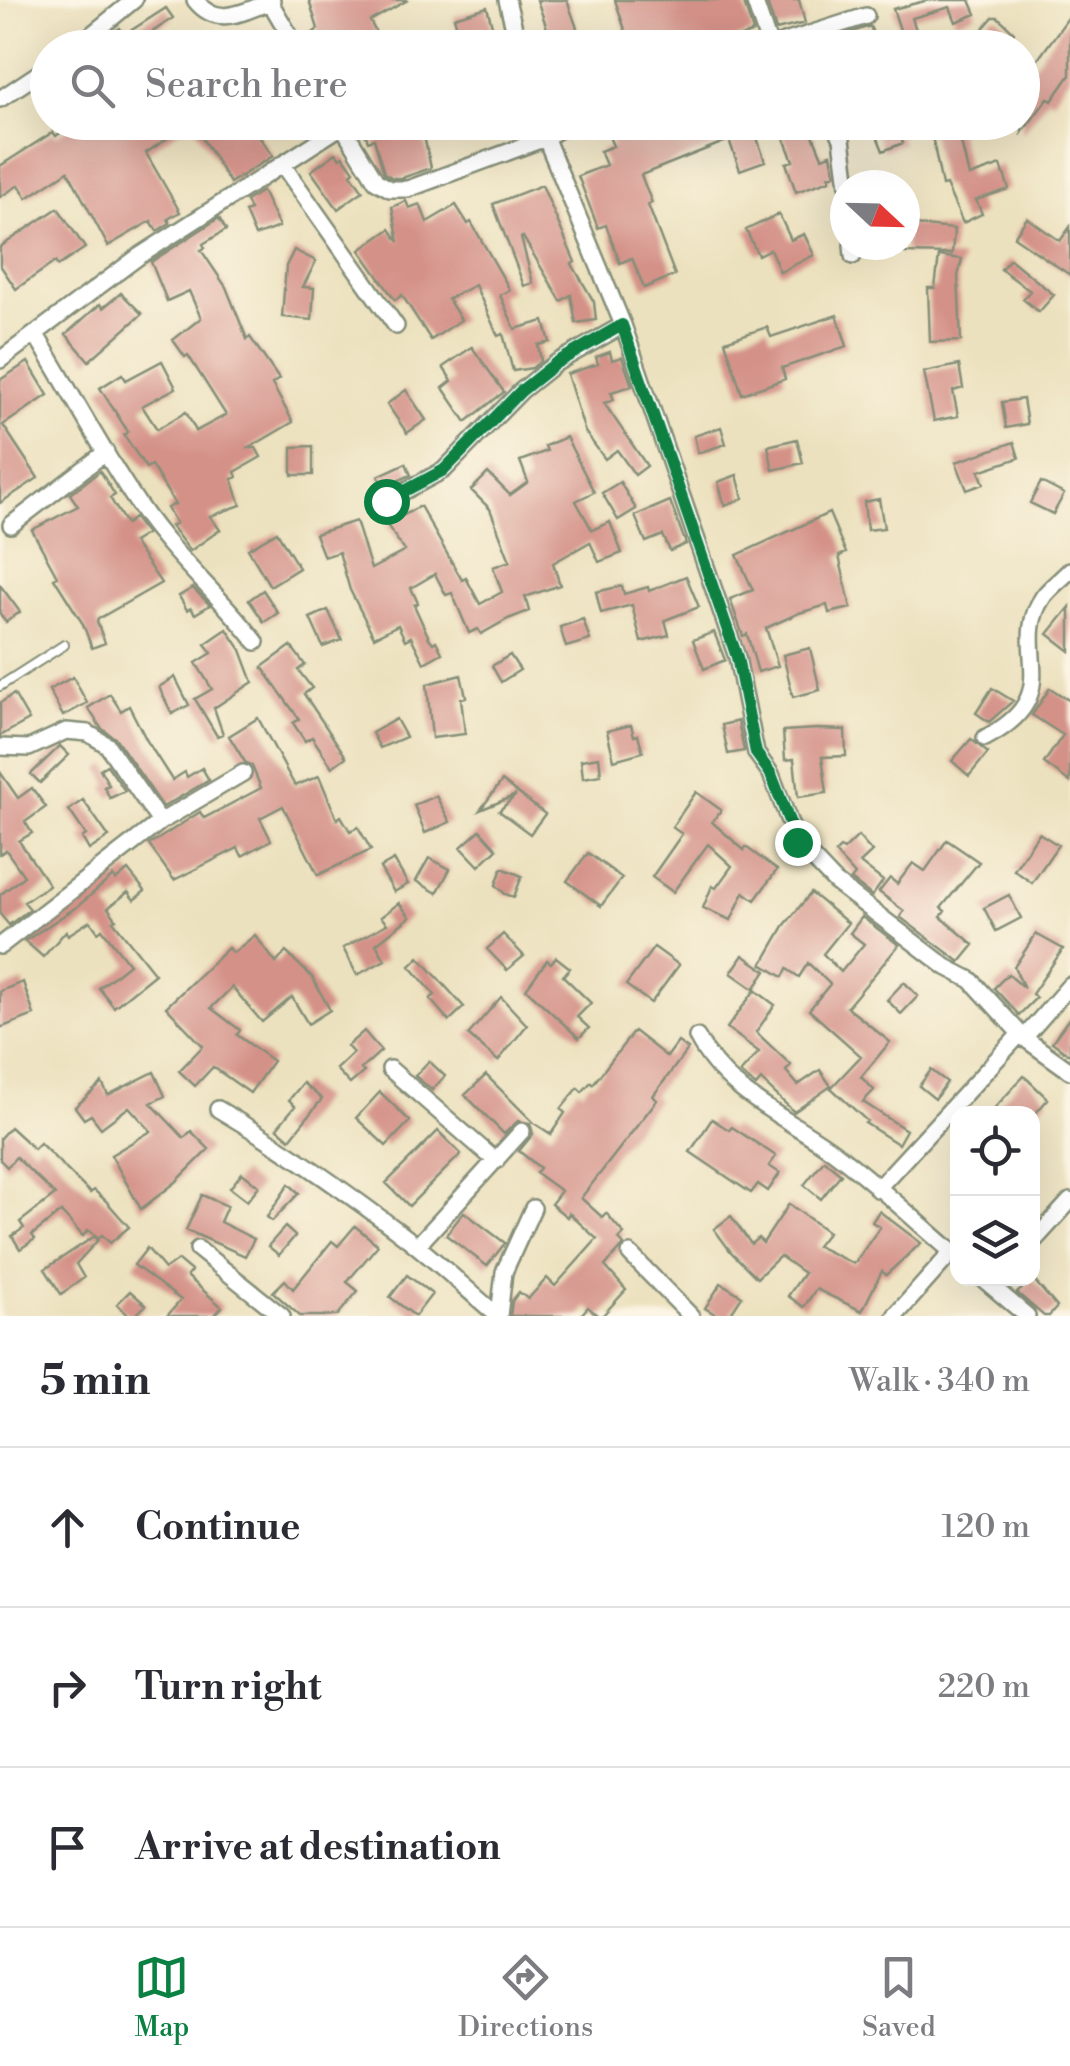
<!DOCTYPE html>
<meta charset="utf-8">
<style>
:root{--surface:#fff;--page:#f7f7f7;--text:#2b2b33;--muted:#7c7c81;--line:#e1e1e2;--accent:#0b8043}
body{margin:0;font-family:"Libre Bodoni",serif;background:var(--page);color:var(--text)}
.controls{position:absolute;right:30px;bottom:30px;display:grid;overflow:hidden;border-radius:20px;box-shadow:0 10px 40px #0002}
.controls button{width:90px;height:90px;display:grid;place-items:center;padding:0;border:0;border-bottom:2px solid var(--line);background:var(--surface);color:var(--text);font:50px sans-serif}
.compass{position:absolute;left:830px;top:170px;width:90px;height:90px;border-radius:50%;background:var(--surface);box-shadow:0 10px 40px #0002;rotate:112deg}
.stop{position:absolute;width:30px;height:30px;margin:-22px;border:8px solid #0b8043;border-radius:50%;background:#fff}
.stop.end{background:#0b8043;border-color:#fff;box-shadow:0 2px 10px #0008}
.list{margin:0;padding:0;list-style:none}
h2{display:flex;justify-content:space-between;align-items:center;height:130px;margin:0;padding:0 40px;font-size:42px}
h2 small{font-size:32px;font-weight:400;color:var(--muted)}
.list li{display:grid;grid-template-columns:65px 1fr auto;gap:30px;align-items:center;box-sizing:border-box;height:160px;padding:0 40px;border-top:2px solid var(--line)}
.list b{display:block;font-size:38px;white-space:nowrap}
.list em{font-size:32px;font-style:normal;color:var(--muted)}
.icon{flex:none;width:55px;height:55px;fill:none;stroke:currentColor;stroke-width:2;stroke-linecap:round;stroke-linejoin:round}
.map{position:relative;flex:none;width:1070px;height:1316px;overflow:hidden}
.search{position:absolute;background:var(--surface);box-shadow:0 10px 40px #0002;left:30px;right:30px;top:30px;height:110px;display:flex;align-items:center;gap:25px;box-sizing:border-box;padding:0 35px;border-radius:55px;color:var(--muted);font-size:38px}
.sheet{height:610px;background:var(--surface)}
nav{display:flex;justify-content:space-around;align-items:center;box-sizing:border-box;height:140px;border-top:2px solid var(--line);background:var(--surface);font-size:28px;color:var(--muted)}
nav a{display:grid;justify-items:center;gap:5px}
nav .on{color:var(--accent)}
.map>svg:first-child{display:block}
.building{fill:#d49188}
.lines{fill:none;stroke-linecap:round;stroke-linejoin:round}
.service-casing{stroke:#868f79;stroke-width:12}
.minor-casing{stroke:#868f79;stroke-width:20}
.service{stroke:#fff;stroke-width:8}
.minor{stroke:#fff;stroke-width:15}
.route{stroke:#0b8043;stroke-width:12}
</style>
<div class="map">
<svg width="1070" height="1316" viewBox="0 0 1070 1316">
<rect width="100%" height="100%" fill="#fcf5e5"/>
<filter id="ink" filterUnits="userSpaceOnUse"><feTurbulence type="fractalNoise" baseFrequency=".01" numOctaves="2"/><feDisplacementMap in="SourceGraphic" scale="20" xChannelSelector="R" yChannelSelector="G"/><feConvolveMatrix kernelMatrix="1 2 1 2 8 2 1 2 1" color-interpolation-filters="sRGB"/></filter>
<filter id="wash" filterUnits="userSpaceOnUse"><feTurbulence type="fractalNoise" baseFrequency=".0048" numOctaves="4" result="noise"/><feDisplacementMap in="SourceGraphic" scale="40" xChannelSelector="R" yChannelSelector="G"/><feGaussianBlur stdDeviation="2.25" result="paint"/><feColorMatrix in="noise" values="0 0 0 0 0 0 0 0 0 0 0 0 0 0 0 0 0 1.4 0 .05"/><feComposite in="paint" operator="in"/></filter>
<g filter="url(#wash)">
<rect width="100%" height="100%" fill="#ece1be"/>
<g id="blocks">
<!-- building -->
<path class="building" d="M309,0H408L370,21L384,48H323L313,33L318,29Z
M537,0H567L578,31L606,48H554Z
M615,0H743L753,32L715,48H631Z
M766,0H799L805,23L776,30Z
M929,0H970L976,14L956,22L950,7L912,18L922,48H906L893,9Z
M487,7L498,48H463L454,17Z
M166,8L173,18L148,35L155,48H104L112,42L110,34L120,28L124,35Z
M1070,15V75L1052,101L1048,98L1022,133V104L1034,88L1023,80Z
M993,17H998L1014,32L1000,48H966Z
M870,26L879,48H839L835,38Z
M76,122H191L146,153L180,212L168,219L170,223L157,231L151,221L108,246L68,171L27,198L19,185L0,197V166L53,132L56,136Z
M192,122H249L273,156L230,183Z
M361,122H421L431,168L402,178H393L384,173L374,139L368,141Z
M603,122H662L664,130L683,122L808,123L822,157L831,154L835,174L829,176L830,180L796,192L786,163L793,161L779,125L756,135L765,161L740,170L729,140L641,175L652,203L648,205L675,275L644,288L632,258L620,263L606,225L598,228L578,176L606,165L600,151L613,146Z
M895,123L903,143L883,151L875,131Z
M957,125L969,176L1001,165L1009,189L976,200L982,214L963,223L946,185L942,186L931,131Z
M336,153L340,158L343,156L354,171L351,174L363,191L338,209L311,171Z
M542,185L575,262L572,264L594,302L596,320L576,323L571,295L561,301L523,237L521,238L533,283L524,286L493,204Z
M262,191L279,227L255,236L245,212L250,210L246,201Z
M406,201L409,208L420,204L427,222L456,205L468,224L471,222L510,290L500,295L515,329L544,321L550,342L538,345L541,361L532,368L513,371L503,334L498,336L475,285L448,299L461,320L431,340L402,295L395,300L360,250L390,229L399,242L392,207Z
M58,208L85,248L58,266L55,262L16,289L0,265V247Z
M779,214L791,240L804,234L814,255L780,272L770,249L758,255L746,230Z
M219,218L226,230L203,244L205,248L201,250L226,287L247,339L250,337L279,379L272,384L293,422L249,448H256L261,457L235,472L237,477L232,479L241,505L210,516L220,530L190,551L171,526L176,523L167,508L175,504L151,465L146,468L124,435L128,432L100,388L122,374L126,380L162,361L176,388L142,406L157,429L186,412L196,431L226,415L188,355L185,357L173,340L201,318L189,291L167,301L151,262Z
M1027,218L1060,241L1070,227V275L1014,237Z
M905,224L954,229L952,254L905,253Z
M294,250L316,261L303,287L314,288L312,320L282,317L286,266Z
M939,256L962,259L958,276L961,341L930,342L928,288H935Z
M1010,259L1054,295L1039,312L1023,299L1030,291L1001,269Z
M121,293L142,314L89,361L66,334L100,304L103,308Z
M837,315L847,346L782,368L785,379L742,394L725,341L767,327L771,337Z
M472,347L504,392L466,422L443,388L452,381L443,367Z
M610,352L612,360L622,357L632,386L611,392L614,400L604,403L647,466L635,475L617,450L605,459L585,432L567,374L598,364L596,357Z
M28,362L48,395L3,425L38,478L0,503V380Z
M959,365L963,388L953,391L958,416L934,421L924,372Z
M406,390L426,420L407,433L387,404Z
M1023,399L1027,424L1006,428L1002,402Z
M721,427L726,444L698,453L694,436Z
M566,437L594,492L576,501L592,530L610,522L622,553L599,562L590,542L553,563L560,585L525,597L529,611L508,619L481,634L478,629L469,633L452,593L446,595L435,574L411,588L418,603L414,605L429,638L433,643L436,641L442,653L424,663L411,637L405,640L398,625L374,637L350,590L339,552L324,557L315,534L356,521L371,569L405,551L387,525L420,506L462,580L466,578L480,604L502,592L493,567L510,561L490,509L471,490L488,473L510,495L528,482L520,461L547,451L545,446Z
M797,439L803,463L773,470L768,446Z
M1014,442L1019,458L979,471L984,484L967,490L956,462Z
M313,446V475H292V447Z
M406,463L411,475L384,487L378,476Z
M100,471L115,495L110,498L126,524L134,518L146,534L133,542L161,583L98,619L97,622L105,643L92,648L83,624L54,578L57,576L32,530L78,506L70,494Z
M737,475L743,498L725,506L718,482Z
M620,482L636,509L618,520L602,493Z
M1041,482L1064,494L1053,514L1030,503Z
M879,499L884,528L867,530L864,502Z
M670,501L686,544L670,551L663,535L646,542L635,516Z
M829,513L846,553L839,556L851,608L829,613L827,605L799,613L766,628L778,666L758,672L747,634L743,636L730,599L753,590L737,555Z
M277,532L299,568L270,586L248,549Z
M686,576L699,607L665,620L669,635L641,642L632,605L601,613L596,592L622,586L624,594L648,587L649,591Z
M0,585L20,612L6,622L0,614Z
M193,588L210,605L195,614L191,608L187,610L179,596Z
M263,590L278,613L264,622L249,600Z
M1070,607V651L1048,634Z
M328,610L342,640L323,647L310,618Z
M583,619L590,640L566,647L560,627Z
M227,629L241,650L253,682L214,708L223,734L217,736L195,699L212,689L196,663L212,653L205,644Z
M714,632L725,660L704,669L693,640Z
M291,646L305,665L298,670L312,688L304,694L346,757L332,767L312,737L305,741L293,723L299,719L262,667Z
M810,648L820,690L793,697L783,655Z
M510,655L520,670L501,682L492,666Z
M461,675L466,697L461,698L465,734L432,738L427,684Z
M73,677L87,703L63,716L49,690Z
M175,677L189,705L172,714L159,687Z
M992,688L1013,701L989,722L976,713Z
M1050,688L1070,701V782L1044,763L1063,735L1032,715Z
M14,694L29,720L0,736V703Z
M110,694L121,711L129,706L147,741L172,780L185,772L187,777L202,768L209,780L163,807L116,739L101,728L88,708Z
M258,718L295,786L319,776L337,819L341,816L350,831L358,827L371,850L318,875L283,806L260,818L271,840L242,856L238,848L174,880L149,845L200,812L204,818L261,788L252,766L245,762L229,736Z
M396,719L406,737L380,748L372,733Z
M738,721L744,751L728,754L722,725Z
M631,725L634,736L638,735L643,752L614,760L607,731Z
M817,729L845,730L846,756L822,757L827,793L798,797L794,759L785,760L783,731Z
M971,739L988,753L969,776L952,761Z
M60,746L69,755L40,783L31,774Z
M599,757L601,775L583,778L581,760Z
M107,765L125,791L110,798L104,787L109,785L100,769Z
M0,772L18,798L32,788L46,807L25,822L32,833L19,841L49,885L24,902L30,909L9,925L0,914V895L24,876L6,850L0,854Z
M502,781L545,814L530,834L499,811L516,795L480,810Z
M696,792L721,810L712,822L744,850L746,847L777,870L755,900L744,892L731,920L703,908L712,886L716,888L732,866L708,844L673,892L652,877L682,834L672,827Z
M436,796L450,822L425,833L414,805Z
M83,800L109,837L89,850L82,838L86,835L69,810Z
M480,830L497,849L479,866L461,847Z
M1039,833L1058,845L1032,883L1014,870Z
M858,836L872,852L860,863L883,881L872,896L851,880L855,875L835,853L840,848L844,850Z
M947,840L979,862L941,908L945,911L941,917L974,945L960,962L900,917L904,911L879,892L890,878L897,884L913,863L925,871Z
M588,853L622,878L601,906L567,881Z
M429,858L450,869L437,893L416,881Z
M394,860L408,884L394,892L380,868Z
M502,868L522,876L514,897L505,894L496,885Z
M128,870L145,891L134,900L128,892L108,908L116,919L113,921L155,974L114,1007L99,988L129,964L102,929L98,932L90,921L68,935L66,931L43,957L25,941L78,906L113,876L116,880Z
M811,893L848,923L823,954L841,972L864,944L850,933L862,917L899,945L847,1007L890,1042L861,1077L874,1090L863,1102L906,1130L898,1144L865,1123L867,1121L831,1088L861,1056L809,1010L830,984L808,963L799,977L787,969L783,977L762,964L784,926Z
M1009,895L1021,918L996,931L984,908Z
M399,903L410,917L376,944L385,960L357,975L343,948L387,924L381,917Z
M503,934L524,956L507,970L487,949Z
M1036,934L1063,949L1032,994L1036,998L1019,1015L994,988L1008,974L1024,988L1014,967Z
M255,935L276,963L286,952L312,977L330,1010L308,1024L292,997L262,1022L232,987L211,1008L240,1030L237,1035L273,1061L250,1093L213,1067L195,1086L179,1071L203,1046L166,1007L228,948L233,953Z
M654,947L679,965L651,1003L626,985Z
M743,955L766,971L754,989L731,973Z
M419,957L464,1007L449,1021L430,999L435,995L410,966Z
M556,957L570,968L563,976L591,1003L577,1017L589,1028L579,1038L526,989L547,960L551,963Z
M23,982L34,1015L0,1028V991Z
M904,982L918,996L901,1014L887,1000Z
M755,990L775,1005L756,1032L791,1065L786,1071L798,1085L820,1070L831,1086L794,1112L761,1080L756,1086L740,1073L759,1052L727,1028Z
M501,997L527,1025L498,1061L468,1035Z
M1070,1017V1055L1052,1042Z
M364,1031L381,1051L361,1069L364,1072L350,1084L336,1069L353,1053L347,1046Z
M634,1031L667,1057L678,1042L688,1049L653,1096L657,1100L581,1198L602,1217L606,1213L624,1234L619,1239L624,1245L605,1266L626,1290L602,1316H598L588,1307L580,1316H510L512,1301L519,1292L528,1299L547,1278L555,1286L597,1239L569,1213L567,1217L551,1204L561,1191L536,1173L540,1168L519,1151L533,1134L530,1123L518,1121L504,1134L465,1095L486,1075L534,1123L551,1134L565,1113L561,1109L578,1088L582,1092L591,1082L593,1084Z
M429,1061L445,1076L432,1090L415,1076Z
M931,1070L947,1082L935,1099L919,1086Z
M154,1072L165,1096L151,1103L184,1138L191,1131L209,1149L176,1182L141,1209L111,1155L151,1131L129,1107L101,1128L91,1115L84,1119L75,1107L102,1083L108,1095Z
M1024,1076L1048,1099L1035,1114H989Z
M303,1083L322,1099L290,1139L277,1128L295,1106L289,1100Z
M380,1092L410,1121L386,1146L356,1118Z
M712,1119L729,1130L732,1127L776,1156L769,1166L780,1173L768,1191L758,1184L751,1193L690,1152Z
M10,1127L34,1149L40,1143L90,1193L94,1190L106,1201L129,1227L110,1243L102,1235L99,1238L88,1230L83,1236L61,1212L32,1235L35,1239L20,1249L12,1236L24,1228L20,1222L55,1195L16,1157L7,1167L0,1160V1138Z
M438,1131L461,1154L409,1206L386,1183Z
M824,1160L841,1174L821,1199L804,1185Z
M242,1173L259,1186L247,1201L230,1188Z
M289,1184L299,1193L272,1221L267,1217Z
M202,1195L227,1206L220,1222L254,1239L245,1256L186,1230Z
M789,1204L828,1232L817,1246L854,1264L880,1227L872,1222L879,1211L921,1243L886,1275L882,1271L862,1311L816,1289L804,1307L788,1296L804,1273L780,1256L757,1278L731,1252L714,1229L731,1216L751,1244L758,1238L763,1243Z
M464,1212L505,1243L487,1266L446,1235Z
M355,1226L378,1245L347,1282L358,1291L337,1316H300L273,1292L285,1280L293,1289L332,1241L338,1246Z
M285,1227L295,1236L279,1255L268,1246Z
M95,1236L98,1240L76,1264L84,1278L61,1294L45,1269Z
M147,1248L165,1269L178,1260L191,1271L187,1276L222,1307L214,1316H167L181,1300L134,1265Z
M407,1275L432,1294L415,1316L390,1297Z
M1033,1279L1057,1307L1049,1316H1044L1017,1293Z
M721,1283L742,1296L729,1316H718L705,1308Z
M130,1291L146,1305L135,1316H129L117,1304Z"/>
</g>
</g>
<g filter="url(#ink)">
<use href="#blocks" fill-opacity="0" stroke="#868f79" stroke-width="2.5"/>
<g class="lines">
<defs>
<path id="service" d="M0,686L64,645"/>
<path id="minor" d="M195,0C217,28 242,12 270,2
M272,0L270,2L297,48
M507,0L519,48
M754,0L770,47
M75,48L134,0
M766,48L866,16
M0,99L48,67
M340,122L376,181L390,189H408L543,139L572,122
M539,122L623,325L737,657L756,753L771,774L797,842L835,882L946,967L971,980L1024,1038L1070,1071
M834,122L842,139L848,185
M282,164L396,326
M852,245L853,256
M36,335C71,392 102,452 140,507C174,557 220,595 256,642
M0,360L138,257L342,126
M386,501L444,470L521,391L556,363L623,325
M11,525L106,452
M985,738C1070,694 1008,649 1043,597C1049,588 1062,579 1070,570
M0,747L29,748L66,731L88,733L107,745L160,822
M0,946L160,822L243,773
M697,1037C726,1093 785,1116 833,1151C876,1183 917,1222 958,1257
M1024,1038L1070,985
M390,1069L496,1161
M218,1109C282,1147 344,1190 403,1235C436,1260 466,1289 498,1316
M877,1189L1020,1034
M1032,1243L1070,1201
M417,1246L522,1131
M198,1249L282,1316
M630,1254L691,1316
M982,1278L1027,1316
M499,1316L504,1272L533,1208
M895,1316L952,1252"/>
</defs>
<!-- service casing -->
<use href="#service" class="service-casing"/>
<!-- minor casing -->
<use href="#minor" class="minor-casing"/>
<!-- service -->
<use href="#service" class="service"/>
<!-- minor -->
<use href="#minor" class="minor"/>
</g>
</g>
<g class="lines" filter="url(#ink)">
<!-- route -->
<path class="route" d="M386,501L444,470L521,391L556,363L622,325L737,657L756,753L771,774L797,842"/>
</g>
</svg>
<div class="controls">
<button><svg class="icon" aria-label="locate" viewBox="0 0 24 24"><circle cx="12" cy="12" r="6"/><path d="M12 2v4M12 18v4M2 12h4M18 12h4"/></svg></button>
<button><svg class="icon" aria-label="layers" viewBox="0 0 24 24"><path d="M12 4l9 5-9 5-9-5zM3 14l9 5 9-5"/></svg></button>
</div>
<svg class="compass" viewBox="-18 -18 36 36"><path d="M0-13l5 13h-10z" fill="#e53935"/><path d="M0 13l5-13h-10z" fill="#7c7c81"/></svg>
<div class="stop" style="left:386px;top:501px"></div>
<div class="stop end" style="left:797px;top:842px"></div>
<div class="search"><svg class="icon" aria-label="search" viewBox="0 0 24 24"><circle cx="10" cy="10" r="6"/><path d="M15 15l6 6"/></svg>Search here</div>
</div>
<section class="sheet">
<h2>5 min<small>Walk · 340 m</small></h2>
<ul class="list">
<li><svg class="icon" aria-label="ahead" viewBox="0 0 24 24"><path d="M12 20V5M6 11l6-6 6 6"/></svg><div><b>Continue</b></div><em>120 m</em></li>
<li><svg class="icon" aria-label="right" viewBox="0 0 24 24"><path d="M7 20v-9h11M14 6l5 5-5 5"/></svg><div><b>Turn right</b></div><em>220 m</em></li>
<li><svg class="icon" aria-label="arrive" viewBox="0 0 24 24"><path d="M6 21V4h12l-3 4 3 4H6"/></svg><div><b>Arrive at destination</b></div></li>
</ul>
</section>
<nav>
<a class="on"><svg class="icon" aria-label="map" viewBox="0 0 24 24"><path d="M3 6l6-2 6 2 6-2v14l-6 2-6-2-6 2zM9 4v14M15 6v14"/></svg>Map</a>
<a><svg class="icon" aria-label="directions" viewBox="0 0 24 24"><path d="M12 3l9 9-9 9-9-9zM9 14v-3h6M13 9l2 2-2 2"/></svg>Directions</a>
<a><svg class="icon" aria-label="saved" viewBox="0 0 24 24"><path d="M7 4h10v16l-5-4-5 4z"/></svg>Saved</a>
</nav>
